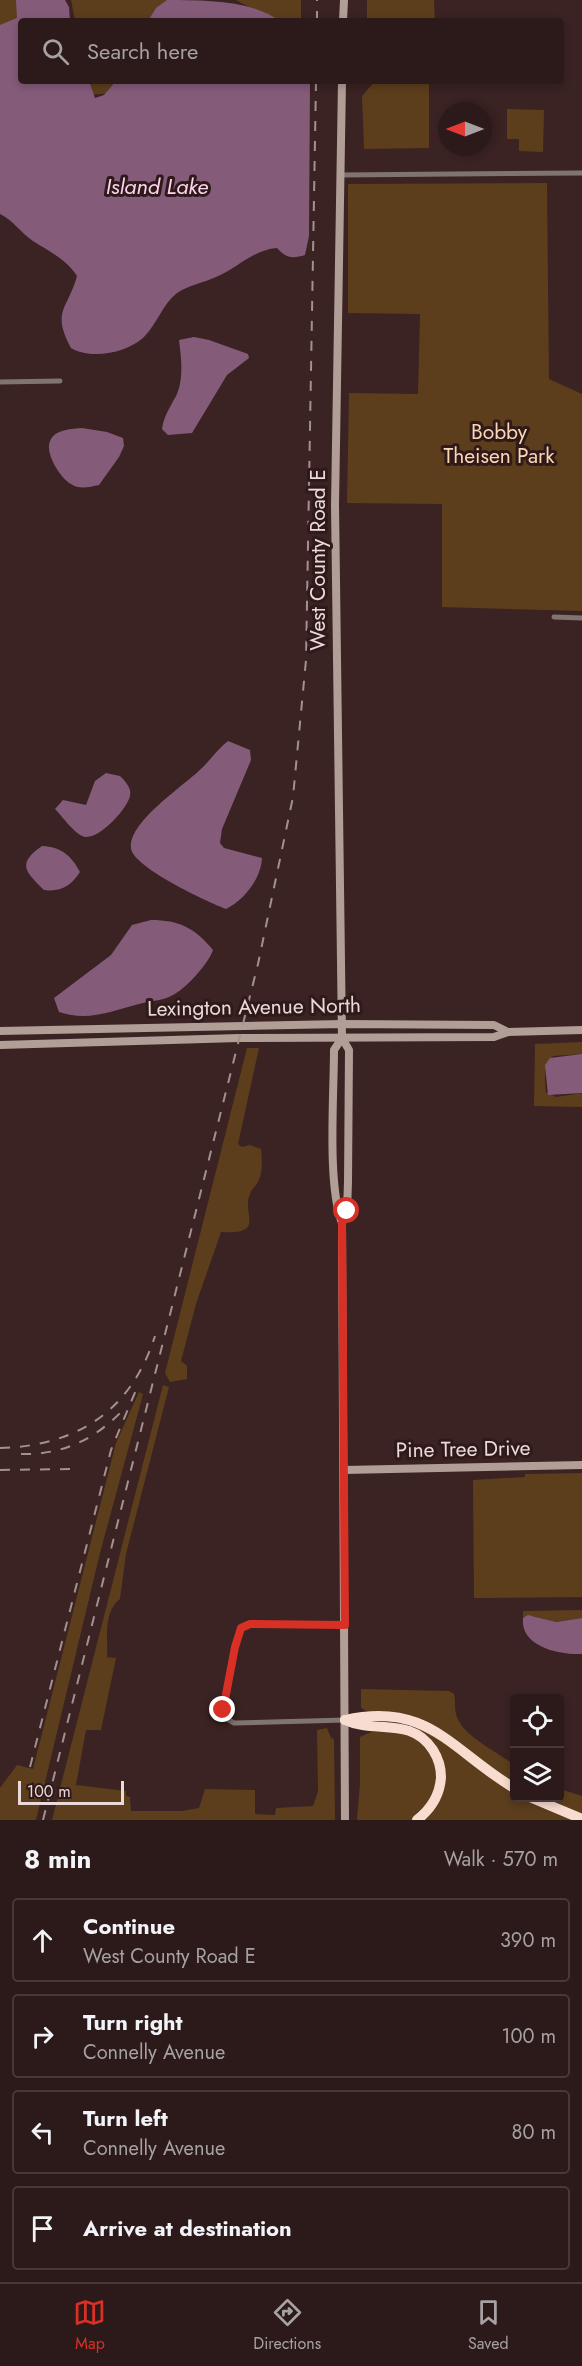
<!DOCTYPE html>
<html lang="en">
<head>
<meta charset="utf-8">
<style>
	:root { --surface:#2c1a1a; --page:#342323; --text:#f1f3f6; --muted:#a6a1a2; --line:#483839; --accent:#d93025 }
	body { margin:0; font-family:Jost,sans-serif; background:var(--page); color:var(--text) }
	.controls { position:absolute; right:18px; bottom:18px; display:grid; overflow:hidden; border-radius:6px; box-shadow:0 3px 9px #0003 }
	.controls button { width:54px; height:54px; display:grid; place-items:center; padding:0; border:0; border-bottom:2px solid var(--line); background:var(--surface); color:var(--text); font:30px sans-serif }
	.compass { position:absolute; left:438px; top:102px; width:54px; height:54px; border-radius:50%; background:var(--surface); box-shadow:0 3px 9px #0003; rotate:270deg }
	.scale { position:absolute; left:18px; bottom:15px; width:106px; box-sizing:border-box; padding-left:6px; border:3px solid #eadad9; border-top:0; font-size:16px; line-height:21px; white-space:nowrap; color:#eadad9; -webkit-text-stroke:4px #2f1a19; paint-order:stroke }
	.stop { position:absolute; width:18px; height:18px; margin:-14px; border:4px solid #d93025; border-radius:50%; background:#fff }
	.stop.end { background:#d93025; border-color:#fff; box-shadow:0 2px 6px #0008 }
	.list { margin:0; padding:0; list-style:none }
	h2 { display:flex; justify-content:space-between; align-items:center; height:78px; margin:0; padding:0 24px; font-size:26px }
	h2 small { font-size:20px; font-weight:400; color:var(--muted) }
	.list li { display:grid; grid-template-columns:39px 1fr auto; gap:18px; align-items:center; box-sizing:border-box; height:84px; margin:0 12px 12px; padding:0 12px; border:2px solid var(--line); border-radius:6px }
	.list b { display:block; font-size:22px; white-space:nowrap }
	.list p { margin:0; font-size:20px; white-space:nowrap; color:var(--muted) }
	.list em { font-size:20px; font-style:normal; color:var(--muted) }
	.icon { flex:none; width:33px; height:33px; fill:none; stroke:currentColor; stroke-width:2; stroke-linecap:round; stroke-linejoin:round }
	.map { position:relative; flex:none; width:582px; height:1820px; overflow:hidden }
	.search { position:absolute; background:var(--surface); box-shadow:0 3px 9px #0003; left:18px; right:18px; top:18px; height:66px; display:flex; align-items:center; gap:15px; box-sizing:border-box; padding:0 21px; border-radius:6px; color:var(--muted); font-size:22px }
	.sheet { height:462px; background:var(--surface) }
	nav { display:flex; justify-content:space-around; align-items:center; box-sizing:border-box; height:84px; border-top:2px solid var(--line); background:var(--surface); font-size:16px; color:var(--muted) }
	nav a { display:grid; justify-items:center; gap:3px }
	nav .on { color:var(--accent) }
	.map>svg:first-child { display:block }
	.green { fill:#5c3e1c }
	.water { fill:#855b7a }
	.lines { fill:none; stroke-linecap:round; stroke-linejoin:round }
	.street { stroke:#807470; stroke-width:5 }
	.secondary { stroke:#b09e97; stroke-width:8 }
	.highway { stroke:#f8dcd0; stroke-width:10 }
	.rail { stroke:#a39190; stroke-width:2; stroke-dasharray:10 10; stroke-linecap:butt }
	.route { stroke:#d93025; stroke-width:8 }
	.labels { text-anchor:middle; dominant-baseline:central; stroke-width:6; stroke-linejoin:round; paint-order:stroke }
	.park-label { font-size:21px; fill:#fad7b4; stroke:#2f1a19 }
	.street-label { font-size:21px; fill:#eadad9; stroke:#2f1a19 }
	.water-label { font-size:22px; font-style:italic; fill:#fdd3f2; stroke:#2f1a19 }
</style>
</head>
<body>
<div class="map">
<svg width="582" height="1820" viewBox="0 0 582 1820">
	<rect width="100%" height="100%" fill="#3a2322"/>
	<g class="green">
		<polygon points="0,0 22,0 21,24 0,26"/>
		<polygon points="71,0 168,0 154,21 75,21"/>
		<polygon points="236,0 301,0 301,21 275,21"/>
		<polygon points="367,0 434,0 435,21 367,21"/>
		<polygon points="86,81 129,81 113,93 89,95"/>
		<polygon points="375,81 429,81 429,148 364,149 362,96"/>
		<polygon points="507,109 544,110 543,152 519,151 519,139 507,139"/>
		<polygon points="547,183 549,379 582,394 582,611 442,607 442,504 347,503 349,393 418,394 420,314 348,313 348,184"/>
		<path d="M582,1042V1054L553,1056C543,1067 545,1077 546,1092L556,1097L582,1093V1107L534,1106L535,1044Z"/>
		<path d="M247,1048H259L238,1144L242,1147L250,1145L261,1149C262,1160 263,1172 258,1182C256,1186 252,1189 250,1194C241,1213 267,1235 221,1232L196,1304L181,1361L187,1366V1379L170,1382L165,1373Z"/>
		<path d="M163,1385L169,1387L126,1554L120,1599C103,1612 108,1638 107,1657L116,1658L101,1730H86L76,1785L126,1791V1796L130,1797L131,1811H182L199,1808L205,1789L255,1790V1814L275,1815L276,1808L313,1806L318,1792L317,1730L327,1728L331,1738L334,1739L335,1820H52Z"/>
		<polygon points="139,1392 143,1394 141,1402 100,1553 36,1820 0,1820 0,1788 17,1765 33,1769 116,1443"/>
		<polygon points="582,1473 582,1597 474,1598 473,1480 525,1477 525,1474"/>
		<polygon points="582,1610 582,1618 555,1622 533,1616 523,1620 523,1611"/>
		<path d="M361,1689L449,1691L454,1694C456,1701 454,1710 457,1717C464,1737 498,1752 514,1765V1784L425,1720L406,1714L367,1711L361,1708Z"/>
		<polygon points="412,1724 426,1730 514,1793 514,1798 523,1798 573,1820 423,1820 444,1773"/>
		<polygon points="373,1731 409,1733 429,1750 437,1772 434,1794 421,1813 412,1820 357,1820 360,1783 360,1737"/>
		<polygon points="560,1789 582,1796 582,1816 538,1798 560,1798"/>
	</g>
	<g class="water">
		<path d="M16,0H65L69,7L70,21H21V81H89L95,98L104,95L116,81H310L309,236L305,255C292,259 286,258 277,248C252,250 238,268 216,277C203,283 189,285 177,293C162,305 157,324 144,337C127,353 91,360 71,348C51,311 68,309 77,276C66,259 50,252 33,241C21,233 14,221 0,214V25L17,18Z"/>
		<path d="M167,0C204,0 251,0 280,21H148L156,8Z"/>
		<path d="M194,337L209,340L248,354L249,358L227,375L192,433L168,435L162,429C164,415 171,406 177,394C184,378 181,356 179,340Z"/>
		<path d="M82,428L107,432L123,438L124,446L119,457L99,485C89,487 80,490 71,484C60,478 43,451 51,439C57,429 72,429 82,428Z"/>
		<path d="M228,741L250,750L251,760L222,829L220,843L224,848L262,858C261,879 244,900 226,909C208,902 132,867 131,848C128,822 185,785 202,768C211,759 218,749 228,741Z"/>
		<path d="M106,773L120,776C125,781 132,788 130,796C127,809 97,843 82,836C72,831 63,817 55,809L63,800L86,805L95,781Z"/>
		<path d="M42,846C61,847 71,855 80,872C71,886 61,892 44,890C26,872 16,864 42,846Z"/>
		<path d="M151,920C179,920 195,928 213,950C209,963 184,991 171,996C161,1001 149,1001 139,1004C111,1011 88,1022 59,1012L54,998L111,955L132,925Z"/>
		<polygon points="582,1054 582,1093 548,1095 545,1065 550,1058"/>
		<path d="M528,1615L556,1622L582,1618V1654C560,1655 520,1647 523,1618Z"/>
	</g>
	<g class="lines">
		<g class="street">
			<polyline points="340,175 582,173"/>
			<polyline points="0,382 60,381"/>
			<polyline points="554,617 582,618"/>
			<polyline points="345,1625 250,1624 241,1628 235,1647 223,1710 227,1719 234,1723 345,1720"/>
		</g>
		<g class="secondary">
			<polyline points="343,21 344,0"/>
			<polyline points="342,81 335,505 342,1038 349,1050 348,1182 347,1211 342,1223"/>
			<polyline points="0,1031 342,1024 494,1025 508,1032"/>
			<path d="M342,1038L334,1050C334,1095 327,1184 342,1223L345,1820"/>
			<polyline points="0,1045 239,1038 494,1037 508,1032 582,1030"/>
			<polyline points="344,1470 582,1465"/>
		</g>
		<g class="highway">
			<path d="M345,1720C428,1701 452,1751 514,1788"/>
			<path d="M345,1720C375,1734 411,1716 433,1750C438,1758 441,1767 441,1777C440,1794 431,1809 417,1820"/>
			<polyline points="532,1798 582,1819"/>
		</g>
		<g class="rail">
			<polyline points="317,21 317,0"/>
			<path d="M0,1448C77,1446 131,1411 155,1336"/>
			<path d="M21,1454C62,1455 94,1440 122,1411"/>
			<polyline points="0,1470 70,1469"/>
			<polyline points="30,1767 111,1450 136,1390"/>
			<polyline points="43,1820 258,964 293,797 306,660 316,81"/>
		</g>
	</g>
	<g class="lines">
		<polyline class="route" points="223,1710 235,1647 241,1628 250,1624 345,1625 342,1223 347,1211"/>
	</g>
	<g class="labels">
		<g class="park-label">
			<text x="499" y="432">Bobby<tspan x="499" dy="24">Theisen Park</tspan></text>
		</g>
		<g class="street-label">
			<text transform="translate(318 560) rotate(-90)">West County Road E</text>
			<text transform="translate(254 1007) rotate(-1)">Lexington Avenue North</text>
			<text transform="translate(463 1449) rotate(-1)">Pine Tree Drive</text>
		</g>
		<g class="water-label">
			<text x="157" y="186">Island Lake</text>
		</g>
	</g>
</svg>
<div class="controls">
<button><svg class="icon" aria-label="locate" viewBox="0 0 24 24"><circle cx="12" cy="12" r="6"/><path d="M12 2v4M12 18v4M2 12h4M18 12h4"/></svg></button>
<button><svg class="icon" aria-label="layers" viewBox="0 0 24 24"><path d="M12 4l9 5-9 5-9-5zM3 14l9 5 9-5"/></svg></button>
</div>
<svg class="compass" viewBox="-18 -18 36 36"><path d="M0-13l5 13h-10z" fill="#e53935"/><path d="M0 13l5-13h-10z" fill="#a6a1a2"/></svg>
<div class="scale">100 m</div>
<div class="stop" style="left:347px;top:1211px"></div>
<div class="stop end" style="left:223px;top:1710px"></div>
<div class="search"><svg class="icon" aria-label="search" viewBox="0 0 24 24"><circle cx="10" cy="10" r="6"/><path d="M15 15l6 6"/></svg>Search here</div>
</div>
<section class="sheet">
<h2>8 min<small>Walk · 570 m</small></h2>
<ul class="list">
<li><svg class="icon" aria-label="ahead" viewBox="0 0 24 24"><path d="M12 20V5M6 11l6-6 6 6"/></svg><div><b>Continue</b><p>West County Road E</p></div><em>390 m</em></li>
<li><svg class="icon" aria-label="right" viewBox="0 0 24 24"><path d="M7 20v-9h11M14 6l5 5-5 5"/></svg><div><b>Turn right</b><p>Connelly Avenue</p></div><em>100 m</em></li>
<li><svg class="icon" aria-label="left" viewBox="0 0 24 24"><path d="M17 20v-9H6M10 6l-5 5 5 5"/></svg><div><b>Turn left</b><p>Connelly Avenue</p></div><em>80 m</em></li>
<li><svg class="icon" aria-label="arrive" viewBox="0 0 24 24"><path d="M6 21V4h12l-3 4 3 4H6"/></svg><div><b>Arrive at destination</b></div></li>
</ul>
</section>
<nav>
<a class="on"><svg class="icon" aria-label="map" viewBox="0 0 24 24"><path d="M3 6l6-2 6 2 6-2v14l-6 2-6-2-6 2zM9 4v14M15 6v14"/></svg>Map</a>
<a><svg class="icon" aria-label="directions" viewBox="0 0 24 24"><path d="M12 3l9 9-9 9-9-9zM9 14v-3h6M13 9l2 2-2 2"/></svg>Directions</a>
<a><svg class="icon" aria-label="saved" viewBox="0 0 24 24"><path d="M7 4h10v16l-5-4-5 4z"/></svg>Saved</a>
</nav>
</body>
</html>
